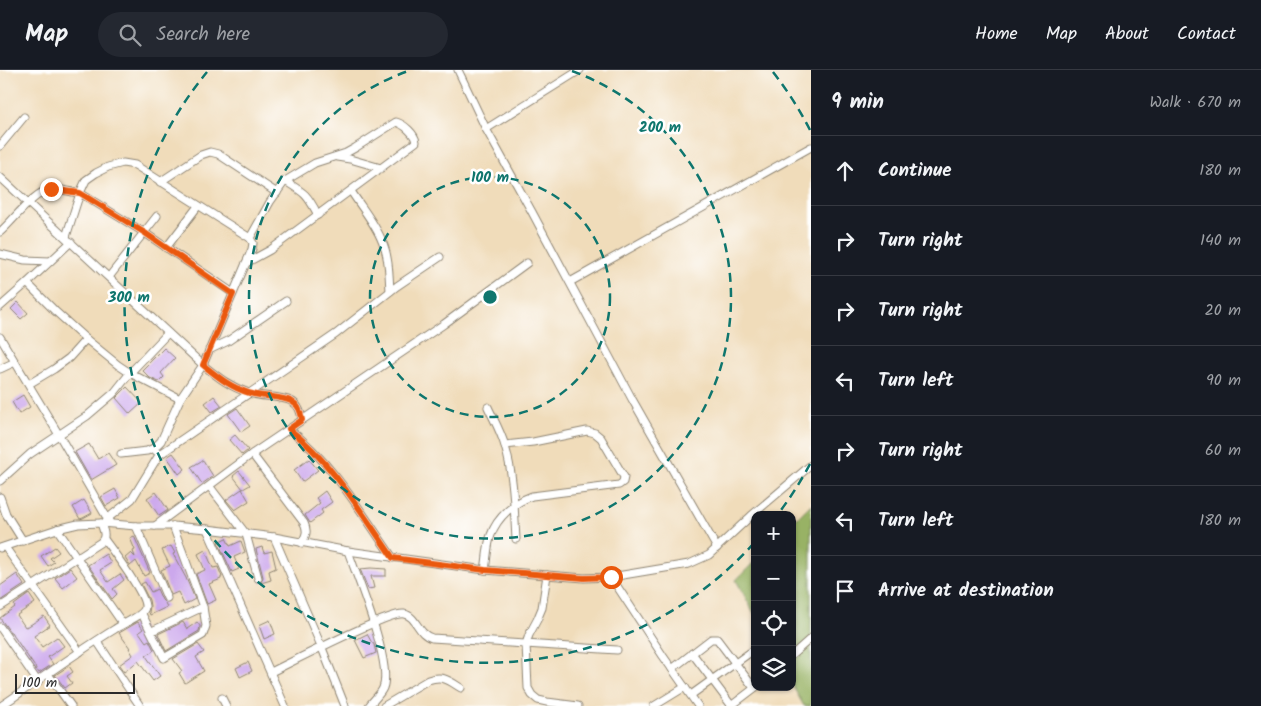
<!DOCTYPE html>
<html lang="en">
<head>
<meta charset="utf-8">
<style>
	:root { --surface:#171b24; --page:#242831; --text:#f1f3f6; --muted:#9ea1a6; --line:#363941 }
	body { margin:0; font-family:Kalam,sans-serif; background:var(--page); color:var(--text) }
	.controls { position:absolute; right:15px; bottom:15px; display:grid; overflow:hidden; border-radius:10px; box-shadow:0 1px 4px #0004 }
	.controls button { width:45px; height:45px; display:grid; place-items:center; padding:0; border:0; border-bottom:1px solid var(--line); background:var(--surface); color:var(--text); font:25px sans-serif }
	.scale { position:absolute; left:15px; bottom:12px; width:120px; box-sizing:border-box; padding-left:5px; border:2px solid #2b2b2b; border-top:0; font-size:14px; line-height:18px; white-space:nowrap; color:#2b2b2b; -webkit-text-stroke:4px #fff; paint-order:stroke }
	.stop { position:absolute; width:15px; height:15px; margin:-11px; border:4px solid #ea580c; border-radius:50%; background:#fff }
	.stop.end { background:#ea580c; border-color:#fff; box-shadow:0 1px 5px #0008 }
	.list { margin:0; padding:0; list-style:none }
	h2 { display:flex; justify-content:space-between; align-items:center; height:65px; margin:0; padding:0 20px; font-size:21px }
	h2 small { font-size:16px; font-weight:400; color:var(--muted) }
	.list li { display:grid; grid-template-columns:32px 1fr auto; gap:15px; align-items:center; box-sizing:border-box; height:70px; padding:0 20px; border-top:1px solid var(--line) }
	.list b { display:block; font-size:19px; white-space:nowrap }
	.list em { font-size:16px; font-style:normal; color:var(--muted) }
	.icon { flex:none; width:28px; height:28px; fill:none; stroke:currentColor; stroke-width:2; stroke-linecap:round; stroke-linejoin:round }
	.map { position:relative; flex:none; width:811px; height:636px; overflow:hidden }
	header { display:flex; align-items:center; gap:30px; box-sizing:border-box; height:70px; padding:0 25px; background:var(--surface); border-bottom:1px solid var(--line) }
	header strong { font-size:24px }
	nav { display:flex; gap:28px; margin-inline-start:auto; font-size:18px }
	.search { width:350px; height:45px; background:var(--page); display:flex; align-items:center; gap:12px; box-sizing:border-box; padding:0 18px; border-radius:28px; color:var(--muted); font-size:19px }
	main { display:flex }
	aside { flex:1; background:var(--surface) }
	.map>svg:first-child { display:block }
	.forest { fill:#98b265; stroke:#626e48 }
	.building { fill:#cca8ec }
	.lines { fill:none; stroke-linecap:round; stroke-linejoin:round }
	.street-casing { stroke:#8e8472; stroke-width:9 }
	.street { stroke:#fff; stroke-width:7 }
	.route { stroke:#ea580c; stroke-width:6 }
	.ring { fill:none; stroke:#0f766e; stroke-width:2.5; stroke-dasharray:9 6 }
	.centre { fill:#0f766e; stroke:#fff; stroke-width:2.5 }
	.ring-label { font-size:15px; text-anchor:middle; font-weight:bold; fill:#0f766e; stroke:#fff; stroke-width:5; stroke-linejoin:round; paint-order:stroke }
</style>
</head>
<body>
<header>
<strong>Map</strong>
<div class="search"><svg class="icon" aria-label="search" viewBox="0 0 24 24"><circle cx="10" cy="10" r="6"/><path d="M15 15l6 6"/></svg>Search here</div>
<nav><a>Home</a><a>Map</a><a>About</a><a>Contact</a></nav>
</header>
<main>
<div class="map">
<svg width="811" height="636" viewBox="0 0 811 636">
	<rect width="100%" height="100%" fill="#fff"/>
	<filter id="ink" filterUnits="userSpaceOnUse"><feTurbulence type="fractalNoise" baseFrequency=".02" numOctaves="2"/><feDisplacementMap in="SourceGraphic" scale="10" xChannelSelector="R" yChannelSelector="G"/><feConvolveMatrix kernelMatrix="1 2 1 2 8 2 1 2 1" color-interpolation-filters="sRGB"/></filter>
	<filter id="wash" filterUnits="userSpaceOnUse"><feTurbulence type="fractalNoise" baseFrequency=".0096" numOctaves="4" result="noise"/><feDisplacementMap in="SourceGraphic" scale="20" xChannelSelector="R" yChannelSelector="G"/><feGaussianBlur stdDeviation="1.12" result="paint"/><feColorMatrix in="noise" values="0 0 0 0 0 0 0 0 0 0 0 0 0 0 0 0 0 1.4 0 .05"/><feComposite in="paint" operator="in"/></filter>
	<g filter="url(#wash)">
		<rect width="100%" height="100%" fill="#f0dcba"/>
		<g class="forest">
			<polygon points="811,434 811,636 804,636 792,615 792,453"/>
			<polygon points="755,491 755,545 736,510"/>
		</g>
		<g id="blocks">
			<g class="building">
				<polygon points="18,232 28,243 21,249 11,239"/>
				<polygon points="164,278 175,288 161,303 164,307 159,312 150,308 142,300"/>
				<polygon points="127,317 142,333 130,344 116,328"/>
				<polygon points="23,325 30,337 19,344 12,332"/>
				<polygon points="214,326 222,336 212,342 205,333"/>
				<polygon points="237,338 250,356 241,362 228,344"/>
				<polygon points="235,365 248,380 242,385 229,370"/>
				<polygon points="89,374 98,389 108,383 116,395 91,410 75,382"/>
				<polygon points="173,383 185,399 179,404 167,387"/>
				<polygon points="309,389 318,400 302,412 294,400"/>
				<polygon points="203,390 213,406 202,414 191,397"/>
				<polygon points="239,401 250,415 243,419 233,406"/>
				<polygon points="115,419 120,428 106,436 101,427"/>
				<polygon points="242,419 249,431 235,440 226,430"/>
				<polygon points="325,421 332,432 321,440 323,443 310,453 305,445 320,433 316,428"/>
				<polygon points="156,422 168,440 159,446 147,428"/>
				<polygon points="84,430 92,443 83,448 80,449 73,437"/>
				<polygon points="134,466 150,503 144,506 136,491 130,496 125,488 131,483 135,487 133,481 135,480 130,468"/>
				<polygon points="226,468 230,476 241,471 245,482 234,487 239,499 232,502 218,472"/>
				<polygon points="171,476 175,483 173,484 186,508 195,529 184,535 178,522 171,525 161,500 170,496 162,480"/>
				<polygon points="55,477 59,482 50,488 54,492 48,496 41,486"/>
				<polygon points="262,477 264,483 272,481 276,498 269,501 271,510 261,513 263,507 256,479"/>
				<polygon points="205,480 213,498 218,497 222,507 221,507 221,509 209,514 216,530 207,534 196,504 205,500 198,484"/>
				<polygon points="106,484 111,493 100,500 108,512 120,504 124,510 113,519 117,524 112,529 88,495"/>
				<polygon points="70,498 77,507 63,518 55,508"/>
				<polygon points="371,498 386,499 386,506 371,506 374,518 368,519 360,499"/>
				<polygon points="17,504 24,515 0,531 0,516"/>
				<polygon points="145,512 151,522 157,519 162,530 165,533 167,537 150,545 149,542 150,536 149,530 141,514"/>
				<polygon points="29,524 35,533 17,545 25,557 27,556 27,557 44,546 50,555 34,566 42,577 57,567 64,576 48,587 53,594 39,603 11,562 10,562 0,548 15,537 14,535"/>
				<polygon points="270,550 275,564 264,569 259,555"/>
				<polygon points="138,552 143,559 139,562 146,572 149,570 154,580 146,586 160,606 153,611 138,591 124,602 119,595 133,585 129,578 130,578 119,563"/>
				<polygon points="183,552 187,559 197,552 200,556 199,561 166,581 158,564"/>
				<polygon points="367,564 372,573 373,573 374,575 376,583 364,588 355,570"/>
				<polygon points="198,574 204,582 196,587 204,601 185,613 179,603 182,601 173,589"/>
				<polygon points="248,592 252,601 240,607 236,598"/>
				<polygon points="69,596 73,602 67,606 72,613 65,618 55,605"/>
			</g>
		</g>
	</g>
	<g filter="url(#ink)">
		<use href="#blocks" fill-opacity="0" stroke="#8e8472" stroke-width="1"/>
		<g class="lines">
			<g class="street-casing">
				<g id="street">
					<polyline points="458,0 486,59 532,142 632,329 717,478"/>
					<polyline points="486,59 580,0"/>
					<polyline points="0,76 24,47"/>
					<polyline points="337,87 350,89 381,98"/>
					<path d="M0,107L203,295C218,307 230,317 249,323C262,327 280,326 291,331C299,335 301,342 302,350"/>
					<path d="M285,111C305,123 307,124 318,145"/>
					<polyline points="160,112 201,85 210,82 218,84 277,123"/>
					<path d="M351,121C361,137 375,153 382,171C389,186 389,205 390,221"/>
					<path d="M0,162C13,151 35,120 52,119C61,119 71,122 80,123L86,110L96,103L108,97L123,93L135,95L250,168L253,173L252,179L203,295L180,329L161,371L154,378"/>
					<polyline points="66,167 80,123 145,163 233,223"/>
					<polyline points="166,178 198,136"/>
					<polyline points="0,184 25,190 50,191"/>
					<path d="M246,193L270,180L416,72C415,64 404,54 396,52L355,78L346,83L315,93L285,111L270,132L250,168"/>
					<polyline points="109,207 157,146"/>
					<polyline points="570,212 811,77"/>
					<polyline points="27,213 71,172"/>
					<polyline points="0,237 27,213 55,241 86,269"/>
					<polyline points="0,267 59,365 110,453"/>
					<polyline points="209,280 228,271 286,231"/>
					<polyline points="0,299 15,292"/>
					<polyline points="29,314 54,299 69,288 86,269 118,295 130,303 180,329"/>
					<path d="M488,337C494,350 501,362 505,376C514,406 514,438 516,469"/>
					<path d="M289,359C331,391 363,445 393,488"/>
					<polyline points="121,384 147,381 154,378 156,381"/>
					<path d="M252,384L304,453C308,461 306,465 302,473"/>
					<polyline points="0,411 30,384 87,346 114,323 130,303 168,263"/>
					<polyline points="210,417 246,464 258,508"/>
					<polyline points="0,427 6,444 23,471"/>
					<polyline points="107,449 132,429 159,385 336,264 397,216 440,187"/>
					<polyline points="136,456 167,528"/>
					<polyline points="155,456 252,384 444,254 527,193"/>
					<polyline points="173,456 203,537"/>
					<polyline points="57,459 123,554"/>
					<polyline points="207,459 285,636"/>
					<polyline points="274,467 322,578 345,636"/>
					<polyline points="5,477 80,582"/>
					<polyline points="0,478 57,459 78,454 101,453 136,456 173,456 207,459 274,467 348,481 485,500 584,508 611,507 689,494 709,485 751,446 811,395"/>
					<path d="M348,481C357,507 393,594 383,618C380,625 373,630 369,636"/>
					<path d="M485,500C487,490 487,475 491,465C497,447 515,432 532,426L619,415L623,412L624,407L601,368L595,363L587,361L533,372L505,375"/>
					<polyline points="547,505 542,538 537,550 529,565 526,574 528,618 532,625 538,630 547,632 578,636"/>
					<polyline points="611,507 663,586 698,636"/>
					<path d="M0,537L101,472C107,466 103,460 101,453"/>
					<polyline points="142,544 164,588 203,565 206,556 203,537 152,561"/>
					<polyline points="0,557 38,612"/>
					<polyline points="97,571 140,636"/>
					<polyline points="692,583 731,635"/>
					<polyline points="792,585 811,568"/>
					<polyline points="672,599 711,569 717,569 754,618"/>
					<path d="M271,602C290,593 390,541 404,544C417,546 417,564 432,568L617,580"/>
					<polyline points="48,604 71,636"/>
					<polyline points="691,625 755,579"/>
					<polyline points="222,628 226,636"/>
					<path d="M1,636C39,610 76,583 115,559C122,554 145,545 145,537C146,525 113,481 104,469"/>
					<path d="M384,636L428,610C443,605 448,610 461,618"/>
					<polyline points="654,636 685,617"/>
					<polyline points="731,636 756,617"/>
				</g>
			</g>
			<use href="#street" class="street"/>
		</g>
	</g>
	<g class="lines" filter="url(#ink)">
		<path class="route" d="M51,119L80,123L145,163L233,224L203,295C218,307 230,317 249,323C262,327 280,326 291,331C299,335 301,342 302,350L289,359C331,391 363,445 393,488L485,500L584,508L611,507"/>
	</g>
	<g class="ring">
		<circle cx="490" cy="227" r="120"/>
		<path d="M572 1A241 241 0 1 1 408 1"/>
		<path d="M810 394A361 361 0 0 1 778 444M754 473A361 361 0 0 1 207 2M773 2A361 361 0 0 1 810 60"/>
	</g>
	<circle cx="490" cy="227" r="8" class="centre"/>
	<g class="ring-label">
		<text x="660" y="62">200 m</text>
		<text x="490" y="112">100 m</text>
		<text x="129" y="232">300 m</text>
	</g>
</svg>
<div class="controls">
<button>+</button>
<button>−</button>
<button><svg class="icon" aria-label="locate" viewBox="0 0 24 24"><circle cx="12" cy="12" r="6"/><path d="M12 2v4M12 18v4M2 12h4M18 12h4"/></svg></button>
<button><svg class="icon" aria-label="layers" viewBox="0 0 24 24"><path d="M12 4l9 5-9 5-9-5zM3 14l9 5 9-5"/></svg></button>
</div>
<div class="scale">100 m</div>
<div class="stop" style="left:611px;top:507px"></div>
<div class="stop end" style="left:51px;top:119px"></div>
</div>
<aside>
<h2>9 min<small>Walk · 670 m</small></h2>
<ul class="list">
<li><svg class="icon" aria-label="ahead" viewBox="0 0 24 24"><path d="M12 20V5M6 11l6-6 6 6"/></svg><div><b>Continue</b></div><em>180 m</em></li>
<li><svg class="icon" aria-label="right" viewBox="0 0 24 24"><path d="M7 20v-9h11M14 6l5 5-5 5"/></svg><div><b>Turn right</b></div><em>140 m</em></li>
<li><svg class="icon" aria-label="right" viewBox="0 0 24 24"><path d="M7 20v-9h11M14 6l5 5-5 5"/></svg><div><b>Turn right</b></div><em>20 m</em></li>
<li><svg class="icon" aria-label="left" viewBox="0 0 24 24"><path d="M17 20v-9H6M10 6l-5 5 5 5"/></svg><div><b>Turn left</b></div><em>90 m</em></li>
<li><svg class="icon" aria-label="right" viewBox="0 0 24 24"><path d="M7 20v-9h11M14 6l5 5-5 5"/></svg><div><b>Turn right</b></div><em>60 m</em></li>
<li><svg class="icon" aria-label="left" viewBox="0 0 24 24"><path d="M17 20v-9H6M10 6l-5 5 5 5"/></svg><div><b>Turn left</b></div><em>180 m</em></li>
<li><svg class="icon" aria-label="arrive" viewBox="0 0 24 24"><path d="M6 21V4h12l-3 4 3 4H6"/></svg><div><b>Arrive at destination</b></div></li>
</ul>
</aside>
</main>
</body>
</html>
